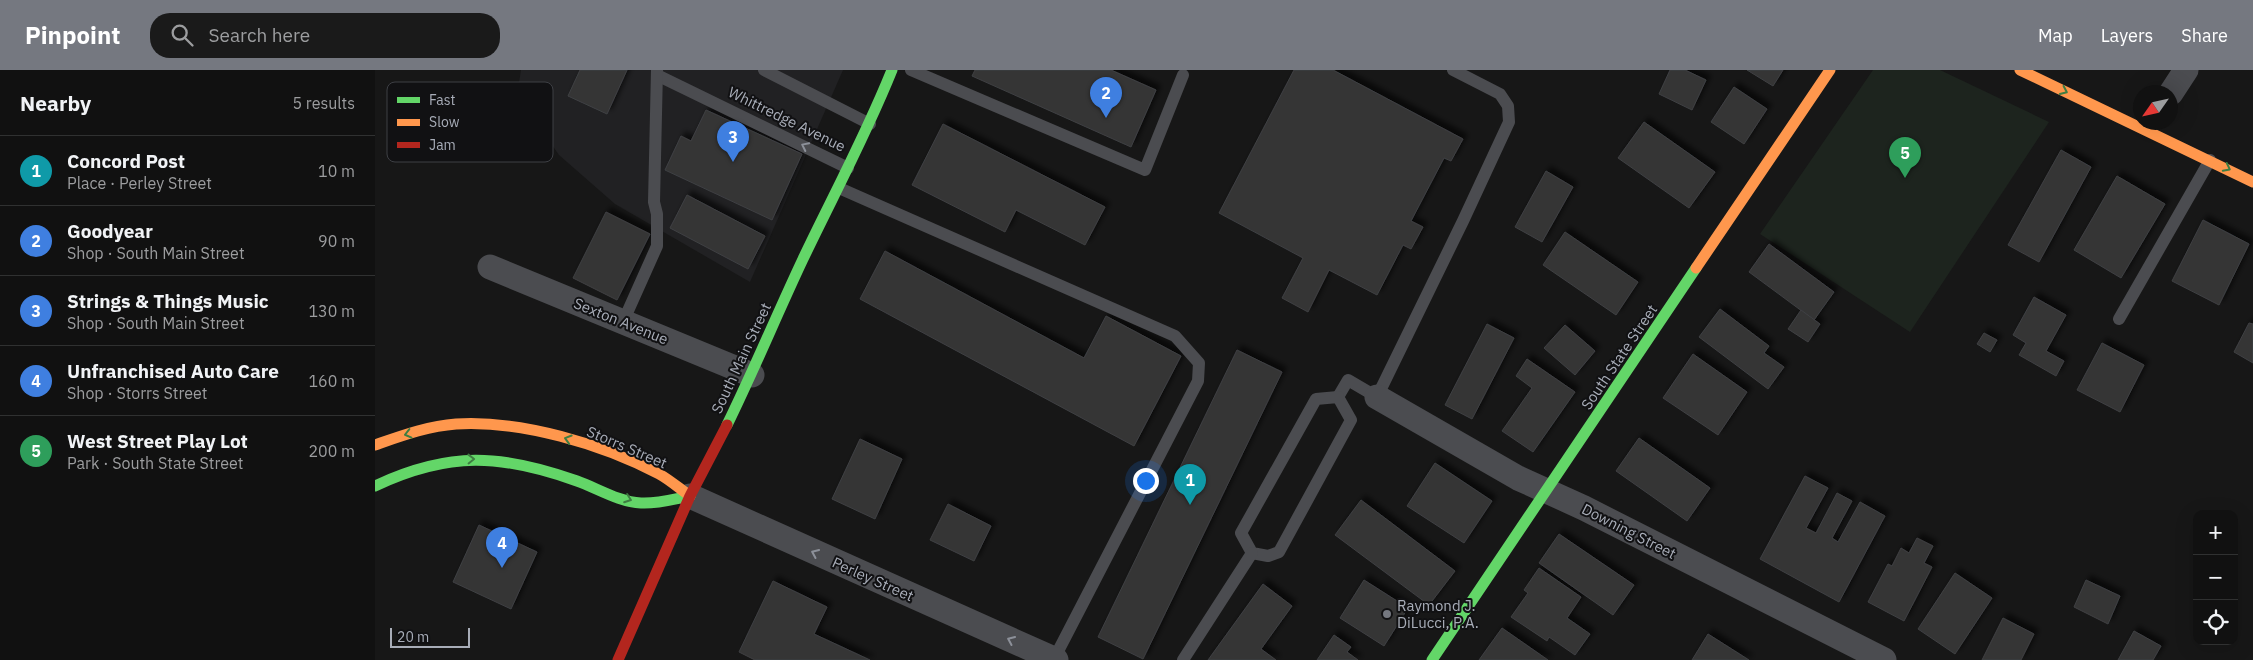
<!DOCTYPE html>
<html lang="en">
<head>
<meta charset="utf-8">
<style>
	:root { --surface:#111; --page:#1a1a1a; --text:#f1f3f6; --muted:#9c9d9f; --line:#303131; --accent:#757880 }
	body { margin:0; font-family:"IBM Plex Sans",sans-serif; background:var(--page); color:var(--text) }
	.controls { position:absolute; right:15px; bottom:15px; display:grid; overflow:hidden; border-radius:10px; box-shadow:0 5px 20px #0002 }
	.controls button { width:45px; height:45px; display:grid; place-items:center; padding:0; border:0; border-bottom:1px solid var(--line); background:var(--surface); color:var(--text); font:25px sans-serif }
	.compass { position:absolute; left:1758px; top:15px; width:45px; height:45px; border-radius:50%; background:var(--surface); box-shadow:0 5px 20px #0002; rotate:236deg }
	.scale { position:absolute; left:15px; bottom:12px; width:80px; box-sizing:border-box; padding-left:5px; border:2px solid #a8adb8; border-top:0; font-size:14px; line-height:18px; white-space:nowrap; color:#a8adb8; -webkit-text-stroke:4px #111113; paint-order:stroke }
	.you { position:absolute; left:770px; top:410px; width:18px; height:18px; margin:-12px; border:4px solid #fff; border-radius:50%; background:#1a73e8; box-shadow:0 0 0 8px #1a73e833 }
	.badge { display:grid; place-items:center; width:32px; height:32px; border-radius:50%; background:var(--accent); color:#fff; font-size:16px; font-weight:700 }
	.pin { position:absolute; translate:-50% -41px; filter:drop-shadow(0 1px 2px #0008) }
	.pin::after { content:''; position:absolute; top:26px; width:18px; height:15px; background:inherit; clip-path:polygon(0 0,100% 0,50% 100%) }
	.list { margin:0; padding:0; list-style:none }
	h2 { display:flex; justify-content:space-between; align-items:center; height:65px; margin:0; padding:0 20px; font-size:21px }
	h2 small { font-size:16px; font-weight:400; color:var(--muted) }
	.list li { display:grid; grid-template-columns:32px 1fr auto; gap:15px; align-items:center; box-sizing:border-box; height:70px; padding:0 20px; border-top:1px solid var(--line) }
	.list b { display:block; font-size:19px; white-space:nowrap }
	.list p { margin:0; font-size:16px; white-space:nowrap; color:var(--muted) }
	.list em { font-size:16px; font-style:normal; color:var(--muted) }
	.icon { flex:none; width:28px; height:28px; fill:none; stroke:currentColor; stroke-width:2; stroke-linecap:round; stroke-linejoin:round }
	.map { position:relative; flex:none; width:1878px; height:590px; overflow:hidden }
	header { display:flex; align-items:center; gap:30px; box-sizing:border-box; height:70px; padding:0 25px; background:var(--accent); color:#fff }
	header strong { font-size:24px }
	nav { display:flex; gap:28px; margin-inline-start:auto; font-size:18px }
	.search { width:350px; height:45px; background:var(--page); display:flex; align-items:center; gap:12px; box-sizing:border-box; padding:0 18px; border-radius:20px; color:var(--muted); font-size:19px }
	main { display:flex }
	aside { flex:1; background:var(--surface) }
	.map>svg:first-child { display:block }
	.built { fill:#212123 }
	.green { fill:#1d241e }
	.building { fill:#353536; stroke:#3f4043; filter:url(#shadow) }
	.lines { fill:none; stroke-linecap:round; stroke-linejoin:round }
	.lane { stroke:#4b4c50; stroke-width:12 }
	.street { stroke:#4b4c50; stroke-width:25 }
	.fast { stroke:#63d668; stroke-width:11 }
	.slow { stroke:#ff974d; stroke-width:11 }
	.jam { stroke:#b3261e; stroke-width:11 }
	.oneway { stroke:#3e7d42 }
	.oneway2 { stroke:#8c9099 }
	.poi-dot { fill:#757880; stroke:#111113; stroke-width:2 }
	.labels { text-anchor:middle; dominant-baseline:central; stroke-width:4; stroke-linejoin:round; paint-order:stroke }
	.street-label { font-size:15px; fill:#a8adb8; stroke:#111113 }
	.poi-label { font-size:15px; fill:#a8adb8; stroke:#111113; text-anchor:start }
	.key { fill:#111113; stroke:#3e4045; stroke-width:1 }
	.key-label { font-size:14px; fill:#a8adb8 }
</style>
</head>
<body>
<header>
<strong>Pinpoint</strong>
<div class="search"><svg class="icon" aria-label="search" viewBox="0 0 24 24"><circle cx="10" cy="10" r="6"/><path d="M15 15l6 6"/></svg>Search here</div>
<nav><a>Map</a><a>Layers</a><a>Share</a></nav>
</header>
<main>
<aside>
<h2>Nearby<small>5 results</small></h2>
<ul class="list">
<li><span class="badge" style="background:#0f9aa8">1</span><div><b>Concord Post</b><p>Place · Perley Street</p></div><em>10 m</em></li>
<li><span class="badge" style="background:#3f7fe0">2</span><div><b>Goodyear</b><p>Shop · South Main Street</p></div><em>90 m</em></li>
<li><span class="badge" style="background:#3f7fe0">3</span><div><b>Strings &amp; Things Music</b><p>Shop · South Main Street</p></div><em>130 m</em></li>
<li><span class="badge" style="background:#3f7fe0">4</span><div><b>Unfranchised Auto Care</b><p>Shop · Storrs Street</p></div><em>160 m</em></li>
<li><span class="badge" style="background:#2e9e5b">5</span><div><b>West Street Play Lot</b><p>Park · South State Street</p></div><em>200 m</em></li>
</ul>
</aside>
<div class="map">
<svg width="1878" height="590" viewBox="0 0 1878 590">
	<defs>
		<filter id="shadow"><feDropShadow dx="4.5" dy="-4.5" stdDeviation="2.5" flood-color="#0009"/></filter>
	</defs>
	<rect width="100%" height="100%" fill="#171717"/>
	<polygon class="built" points="146,0 468,0 375,212 240,134 184,85 142,25"/>
	<polygon class="green" points="1498,0 1565,0 1674,52 1535,262 1385,164"/>
	<g class="building">
		<polygon points="205,0 252,0 232,44 193,26"/>
		<polygon points="600,0 736,0 781,20 756,77 597,6"/>
		<polygon points="919,0 958,0 1088,69 1076,91 1069,88 1036,151 1048,157 1036,179 1028,175 1002,225 954,200 933,242 907,228 928,188 844,143"/>
		<polygon points="1295,0 1310,0 1331,10 1317,40 1284,24"/>
		<polygon points="1372,0 1408,0 1398,16"/>
		<polygon points="1359,17 1392,39 1369,74 1336,52"/>
		<polygon points="331,40 427,84 397,150 290,100 306,66 316,71"/>
		<polygon points="1269,52 1340,102 1314,138 1243,88"/>
		<polygon points="568,54 730,137 710,175 641,140 630,162 537,115"/>
		<polygon points="1686,80 1716,97 1664,192 1633,175"/>
		<polygon points="1171,101 1198,117 1167,172 1140,157"/>
		<polygon points="1742,106 1790,134 1746,208 1699,180"/>
		<polygon points="312,125 390,166 373,199 295,158"/>
		<polygon points="231,142 275,164 242,230 198,208"/>
		<polygon points="1828,150 1874,174 1844,235 1797,211"/>
		<polygon points="1190,162 1263,212 1241,245 1168,195"/>
		<polygon points="1394,174 1459,222 1439,250 1374,202"/>
		<polygon points="510,181 709,288 731,246 806,286 759,376 485,229"/>
		<polygon points="1659,227 1691,245 1671,281 1689,291 1681,306 1644,285 1651,273 1638,265"/>
		<polygon points="1345,239 1394,276 1389,283 1409,297 1393,319 1324,267"/>
		<polygon points="1426,240 1445,254 1433,272 1413,259"/>
		<polygon points="1874,253 1878,254 1878,293 1859,282"/>
		<polygon points="1112,254 1139,268 1097,349 1070,335"/>
		<polygon points="1190,255 1220,281 1200,305 1169,278"/>
		<polygon points="1609,263 1622,270 1615,282 1602,274"/>
		<polygon points="1727,273 1769,295 1745,342 1702,320"/>
		<polygon points="862,280 907,302 768,589 723,567"/>
		<polygon points="1318,284 1372,322 1343,365 1288,328"/>
		<polygon points="1152,289 1200,322 1158,382 1127,361 1157,318 1141,306"/>
		<polygon points="1264,368 1335,418 1312,451 1241,401"/>
		<polygon points="485,369 527,389 500,449 457,429"/>
		<polygon points="1060,393 1117,431 1089,473 1032,436"/>
		<polygon points="1430,406 1453,418 1431,458 1441,463 1462,423 1477,431 1457,468 1463,472 1485,432 1510,446 1464,532 1385,489"/>
		<polygon points="986,430 1080,501 1054,535 960,465"/>
		<polygon points="573,434 616,456 599,491 555,470"/>
		<polygon points="104,455 162,482 136,539 78,512"/>
		<polygon points="1184,464 1259,515 1238,545 1164,493"/>
		<polygon points="1542,468 1558,476 1549,493 1557,497 1529,551 1493,532 1513,494 1517,496 1526,478 1534,483"/>
		<polygon points="1164,498 1206,527 1192,548 1215,564 1200,585 1174,567 1172,571 1136,547 1153,523 1149,520"/>
		<polygon points="1580,503 1617,528 1580,584 1543,559"/>
		<polygon points="989,510 1033,538 1009,576 965,548"/>
		<polygon points="1711,510 1745,526 1733,554 1699,537"/>
		<polygon points="398,511 452,537 439,564 495,590 380,590 364,582"/>
		<polygon points="888,514 917,536 886,579 901,590 833,590"/>
		<polygon points="1628,548 1659,564 1646,590 1607,590"/>
		<polygon points="1127,558 1173,590 1104,590"/>
		<polygon points="1759,561 1786,576 1778,590 1743,590"/>
		<polygon points="1333,564 1374,590 1317,590"/>
		<polygon points="959,565 976,577 972,582 983,590 942,590"/>
	</g>
	<g class="lines">
		<g class="lane">
			<polyline points="389,0 495,54"/>
			<polyline points="536,0 770,100 808,5"/>
			<polyline points="282,5 473,98"/>
			<polyline points="464,118 800,266 824,293 823,311 679,589"/>
			<polyline points="1744,249 1835,90"/>
			<polyline points="248,252 282,176 282,144 279,132 282,0"/>
			<polyline points="963,327 973,310 1002,327 1088,151 1134,52 1133,36 1125,24 1078,0"/>
			<polygon points="963,327 976,350 904,482 893,486 877,483 866,463 941,329"/>
			<polyline points="808,590 877,483"/>
		</g>
		<g class="street">
			<polyline points="1796,23 1811,0"/>
			<polyline points="115,197 377,305"/>
			<polyline points="1002,327 1143,408 1209,438 1509,590"/>
			<polyline points="315,426 681,590"/>
		</g>
		<g class="fast">
			<path d="M352,355C379,300 402,244 428,189C458,126 491,65 517,0"/>
			<path d="M0,416C74,381 126,384 202,411C222,418 244,432 266,433C282,434 299,429 315,426"/>
			<polyline points="1057,590 1321,198"/>
		</g>
		<g class="slow">
			<polyline points="1645,0 1878,112"/>
			<polyline points="1321,198 1455,0"/>
			<path d="M0,375C26,366 53,356 81,354C146,350 227,374 284,404C295,410 305,419 315,426"/>
		</g>
		<polyline class="jam" points="243,590 315,426 352,355"/>
	</g>
	<defs><path id="oneway-chevron" d="M-2-3.5L2.5 0L-2 3.5" fill="none" stroke-width="1.6" stroke-linecap="round" stroke-linejoin="round" transform="scale(1.25)"/></defs>
	<g class="oneway">
		<use href="#oneway-chevron" transform="translate(1689 21) rotate(25)"/>
		<use href="#oneway-chevron" transform="translate(1852 98) rotate(27)"/>
		<use href="#oneway-chevron" transform="translate(33 364) rotate(166)"/>
		<use href="#oneway-chevron" transform="translate(193 369) rotate(-163)"/>
		<use href="#oneway-chevron" transform="translate(96 389) rotate(-1)"/>
		<use href="#oneway-chevron" transform="translate(253 429) rotate(20)"/>
	</g>
	<g class="oneway2">
		<use href="#oneway-chevron" transform="translate(430 76) rotate(-154)"/>
		<use href="#oneway-chevron" transform="translate(440 483) rotate(-156)"/>
		<use href="#oneway-chevron" transform="translate(636 570) rotate(-156)"/>
	</g>
	<circle class="poi-dot" cx="1012" cy="544" r="5"/>
	<g class="labels">
		<g class="street-label">
			<text transform="translate(412 49) rotate(26)">Whittredge Avenue</text>
			<text transform="translate(246 251) rotate(22)">Sexton Avenue</text>
			<text transform="translate(1244 287) rotate(-56)">South State Street</text>
			<text transform="translate(366 288) rotate(-65)">South Main Street</text>
			<text transform="translate(252 377) rotate(23)">Storrs Street</text>
			<text transform="translate(1254 461) rotate(27)">Downing Street</text>
			<text transform="translate(498 509) rotate(24)">Perley Street</text>
		</g>
		<g class="poi-label">
			<text x="1022" y="535">Raymond J.<tspan x="1022" dy="17">DiLucci, P.A.</tspan></text>
		</g>
	</g>
	<rect x="12" y="12" width="166" height="80" rx="8" class="key"/>
	<rect x="22" y="27" width="23" height="6" fill="#63d668"/>
	<rect x="22" y="49" width="23" height="7" fill="#ff974d"/>
	<rect x="22" y="72" width="23" height="6" fill="#b3261e"/>
	<g class="key-label">
		<text x="54" y="35">Fast</text>
		<text x="54" y="57">Slow</text>
		<text x="54" y="80">Jam</text>
	</g>
</svg>
<div class="controls">
<button>+</button>
<button>−</button>
<button><svg class="icon" aria-label="locate" viewBox="0 0 24 24"><circle cx="12" cy="12" r="6"/><path d="M12 2v4M12 18v4M2 12h4M18 12h4"/></svg></button>
</div>
<svg class="compass" viewBox="-18 -18 36 36"><path d="M0-13l5 13h-10z" fill="#e53935"/><path d="M0 13l5-13h-10z" fill="#9c9d9f"/></svg>
<div class="scale">20 m</div>
<div class="you"></div>
<div class="pin badge" style="left:815px;top:435px;background:#0f9aa8">1</div>
<div class="pin badge" style="left:731px;top:48px;background:#3f7fe0">2</div>
<div class="pin badge" style="left:358px;top:92px;background:#3f7fe0">3</div>
<div class="pin badge" style="left:127px;top:498px;background:#3f7fe0">4</div>
<div class="pin badge" style="left:1530px;top:108px;background:#2e9e5b">5</div>
</div>
</main>
</body>
</html>
